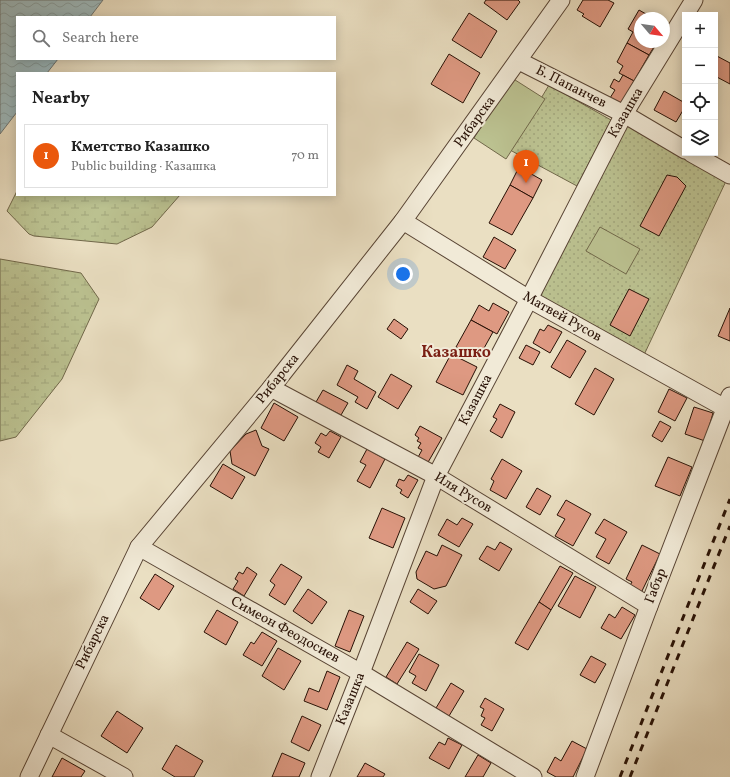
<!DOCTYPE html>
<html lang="en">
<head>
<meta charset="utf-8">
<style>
	:root { --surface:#fff; --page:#f6f6f6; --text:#222; --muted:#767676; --line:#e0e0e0; --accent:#ea580c }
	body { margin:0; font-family:Vollkorn,serif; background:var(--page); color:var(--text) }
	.controls { position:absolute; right:12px; top:12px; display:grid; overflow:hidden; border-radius:0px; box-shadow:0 2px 10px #0003 }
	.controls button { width:36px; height:36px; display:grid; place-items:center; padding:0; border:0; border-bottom:1px solid var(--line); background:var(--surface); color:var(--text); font:20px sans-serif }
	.compass { position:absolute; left:634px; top:12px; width:36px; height:36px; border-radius:50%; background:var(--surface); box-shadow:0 2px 10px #0003; rotate:119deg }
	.you { position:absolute; left:403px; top:274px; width:14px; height:14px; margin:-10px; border:3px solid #fff; border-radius:50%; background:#1a73e8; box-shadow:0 0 0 6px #1a73e833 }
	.badge { display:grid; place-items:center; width:26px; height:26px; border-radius:50%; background:var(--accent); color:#fff; font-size:13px; font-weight:700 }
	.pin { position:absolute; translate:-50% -33px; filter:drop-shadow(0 1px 2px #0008) }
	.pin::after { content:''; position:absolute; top:21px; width:14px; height:12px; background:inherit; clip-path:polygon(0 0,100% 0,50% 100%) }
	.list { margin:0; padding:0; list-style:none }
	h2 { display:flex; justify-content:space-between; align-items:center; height:52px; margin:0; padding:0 16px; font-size:17px }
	h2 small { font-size:13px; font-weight:400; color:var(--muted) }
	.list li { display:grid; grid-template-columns:26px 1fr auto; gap:12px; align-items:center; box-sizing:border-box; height:64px; margin:0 8px 8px; padding:0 8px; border:1px solid var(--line); border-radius:0px }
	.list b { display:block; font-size:15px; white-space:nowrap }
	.list p { margin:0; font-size:13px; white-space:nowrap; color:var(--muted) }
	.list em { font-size:13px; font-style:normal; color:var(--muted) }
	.icon { flex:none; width:22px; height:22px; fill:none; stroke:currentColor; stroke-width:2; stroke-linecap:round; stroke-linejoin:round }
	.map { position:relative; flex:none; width:730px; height:777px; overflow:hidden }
	.search { position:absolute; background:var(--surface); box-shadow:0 2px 10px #0003; left:16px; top:16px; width:320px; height:44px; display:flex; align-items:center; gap:10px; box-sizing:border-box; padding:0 14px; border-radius:0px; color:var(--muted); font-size:15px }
	.panel { position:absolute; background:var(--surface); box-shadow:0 2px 10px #0003; left:16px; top:72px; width:320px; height:124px; border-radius:0px }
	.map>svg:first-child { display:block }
	.grass { fill:url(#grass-dots); stroke:#71684a }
	.wetland { fill:url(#wetland-marsh); stroke:#71684a }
	.pitch { fill:#bbc190; stroke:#71684a }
	.water { fill:url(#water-waves); stroke:#6e7674 }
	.building { fill:#de9982; stroke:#271005 }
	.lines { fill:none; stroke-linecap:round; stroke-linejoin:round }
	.street-casing { stroke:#584434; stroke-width:19 }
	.street { stroke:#f1ead7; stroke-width:17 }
	.rail { stroke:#271005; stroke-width:3; stroke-dasharray:7 7; stroke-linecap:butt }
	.labels { text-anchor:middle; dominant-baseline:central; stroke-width:4; stroke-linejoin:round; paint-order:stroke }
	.street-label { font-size:14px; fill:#271005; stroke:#f1ead7 }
	.quarter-label { font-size:16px; font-weight:bold; fill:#7a1f14; stroke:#f1ead7 }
</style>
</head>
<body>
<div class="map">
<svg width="730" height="777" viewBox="0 0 730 777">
	<defs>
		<pattern id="grass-dots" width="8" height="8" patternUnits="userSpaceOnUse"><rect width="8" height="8" fill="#bbc190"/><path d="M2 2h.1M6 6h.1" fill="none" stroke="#a1a57b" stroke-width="1.8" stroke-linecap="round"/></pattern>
		<pattern id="wetland-marsh" width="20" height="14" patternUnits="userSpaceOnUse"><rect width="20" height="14" fill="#bbc190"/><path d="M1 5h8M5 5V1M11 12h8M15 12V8" fill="none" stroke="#a1a57b"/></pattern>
		<pattern id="water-waves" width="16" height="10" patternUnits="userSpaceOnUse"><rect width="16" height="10" fill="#9dbabe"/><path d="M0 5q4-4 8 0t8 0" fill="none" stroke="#879fa2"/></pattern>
	</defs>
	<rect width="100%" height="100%" fill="#eadfc2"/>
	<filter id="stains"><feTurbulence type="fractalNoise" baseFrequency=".005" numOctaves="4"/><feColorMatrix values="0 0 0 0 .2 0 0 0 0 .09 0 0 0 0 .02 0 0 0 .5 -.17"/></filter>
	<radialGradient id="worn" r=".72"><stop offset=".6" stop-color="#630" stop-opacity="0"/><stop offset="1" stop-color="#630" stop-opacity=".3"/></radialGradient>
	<g class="grass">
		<polygon points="549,85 611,120 577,186 510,150"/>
		<polygon points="627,120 727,179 643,357 536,298"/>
	</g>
	<g class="wetland">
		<polygon points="17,191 17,195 180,195 152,227 117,244 34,236 29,234 7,211"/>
		<polygon points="0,259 81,273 99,299 62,379 16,437 0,441"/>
	</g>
	<g class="pitch">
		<polygon points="512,78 545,99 506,159 474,138"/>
		<polygon points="600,227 640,249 626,274 586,251"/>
	</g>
	<polygon class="water" points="0,0 103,0 90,17 17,17 17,59 58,59 47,73 17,73 17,112 0,134"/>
	<g class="building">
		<polygon points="486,0 518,0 520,2 507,20 484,3"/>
		<polygon points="583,0 608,0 614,3 600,27 582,16 584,14 577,10"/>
		<polygon points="639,10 653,18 640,18 640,42 657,42 649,55 627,43 633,32 628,29"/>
		<polygon points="469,13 497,31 481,58 452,40"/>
		<polygon points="627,43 649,55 634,81 619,73 623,66 617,62"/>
		<polygon points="449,54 480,73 463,103 431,84"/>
		<polygon points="715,55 730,63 730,84 715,76"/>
		<polygon points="623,75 634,81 621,104 610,98 615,90 610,87 614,79 619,82"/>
		<polygon points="664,91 685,103 685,107 676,122 654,110"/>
		<polygon points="519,167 542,180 533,198 510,185"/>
		<polygon points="667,175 677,177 686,186 659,236 640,226"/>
		<polygon points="510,185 533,198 512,235 489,223"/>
		<polygon points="494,237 516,250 505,269 483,257"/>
		<polygon points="629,289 649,299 630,336 610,325"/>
		<polygon points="493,303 509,312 497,334 471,320 479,305 489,311"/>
		<polygon points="730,308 730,341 718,336"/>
		<polygon points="394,319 408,329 401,339 387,329"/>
		<polygon points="471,320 493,332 478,359 456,347"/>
		<polygon points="548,325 562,332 550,353 533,343 540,329 544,331"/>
		<polygon points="567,340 586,351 570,378 551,367"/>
		<polygon points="526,345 540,352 533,365 519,358"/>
		<polygon points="451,354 477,367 463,395 436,382"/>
		<polygon points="347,365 358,371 354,379 376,392 367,409 355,402 358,397 337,385"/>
		<polygon points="595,368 614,379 594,415 575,404"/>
		<polygon points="391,374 412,386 398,409 378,397"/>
		<polygon points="669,389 687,398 675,421 658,412"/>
		<polygon points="323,390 348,403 341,415 316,402"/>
		<polygon points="274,403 298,417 284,441 261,428"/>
		<polygon points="500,404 515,412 502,438 490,431 497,419 493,417"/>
		<polygon points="694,407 713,413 705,441 685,434"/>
		<polygon points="660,421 671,427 662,442 652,436"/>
		<polygon points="420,426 442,438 427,464 417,459 422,450 418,448 421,443 417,441 419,438 415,435"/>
		<polygon points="256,430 262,446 269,449 255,476 232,464 230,451 246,434"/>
		<polygon points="330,431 341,437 329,458 318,452 321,447 315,443 321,433 326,436"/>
		<polygon points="367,449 385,459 370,488 357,481 366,465 360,462"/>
		<polygon points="668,457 692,467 680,496 655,486"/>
		<polygon points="502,459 522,471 506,499 490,490 494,481 491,479"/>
		<polygon points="223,464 245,477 232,499 210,486"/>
		<polygon points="408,475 418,480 408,498 400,493 402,490 396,486 399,479 404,481"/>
		<polygon points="537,488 551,496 540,515 526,507"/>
		<polygon points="566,500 591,514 573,546 555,536 565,519 557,515"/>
		<polygon points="382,508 405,518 393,548 369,538"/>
		<polygon points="462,518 473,524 459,547 438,535 447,519 457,525"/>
		<polygon points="604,519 627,532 609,564 596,557 606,539 595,533"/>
		<polygon points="500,542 512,549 499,571 479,559 487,546 495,550"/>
		<polygon points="442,545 462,555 446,586 434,589 417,579 416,572 426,551 437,556"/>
		<polygon points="642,545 660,554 641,593 629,587 632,582 626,579"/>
		<polygon points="281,564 302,577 285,605 269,595 275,585 270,581"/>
		<polygon points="560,566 573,573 551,610 539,602"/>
		<polygon points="247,567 257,574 244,596 233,589 238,581 235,579 239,572 243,574"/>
		<polygon points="155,574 174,586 159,610 140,598"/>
		<polygon points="575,576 596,587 580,618 558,606"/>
		<polygon points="308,589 327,602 312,624 293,611"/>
		<polygon points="418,589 437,601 428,614 410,602"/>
		<polygon points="539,602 551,610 528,650 515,643"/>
		<polygon points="622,607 635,615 621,639 601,628 609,614 615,618"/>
		<polygon points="217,610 238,622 226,645 204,632"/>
		<polygon points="349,610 364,616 350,652 335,646"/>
		<polygon points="262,632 277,641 262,666 243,655 251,642 254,644"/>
		<polygon points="407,642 419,649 397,684 386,677"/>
		<polygon points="278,648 301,661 284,690 262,676"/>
		<polygon points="419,654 439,665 426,691 412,683 416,676 409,672"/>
		<polygon points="591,656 606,664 595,683 580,675"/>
		<polygon points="327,671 340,677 327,710 304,701 309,688 319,692"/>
		<polygon points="451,683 464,691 449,716 436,708"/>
		<polygon points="485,698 504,709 492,731 481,725 485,718 481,716 484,709 480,707"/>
		<polygon points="117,711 143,728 127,753 101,736"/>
		<polygon points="302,716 321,725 309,751 291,742"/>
		<polygon points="448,738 462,745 449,769 429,758 439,742 445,745"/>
		<polygon points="572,741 587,749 573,777 556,777 547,772 555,757 561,761"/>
		<polygon points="176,745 203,761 194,777 175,777 162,769"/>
		<polygon points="282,753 305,763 299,777 272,777"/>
		<polygon points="478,755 491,763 483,777 465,777"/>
		<polygon points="62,758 85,771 81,777 52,777"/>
		<polygon points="365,763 385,774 383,777 357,777"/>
	</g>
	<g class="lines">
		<g class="street-casing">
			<g id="street">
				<polyline points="519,61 624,114 685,150"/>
				<polyline points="691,153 730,175"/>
				<polyline points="403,221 529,299 725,408"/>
				<polyline points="271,388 436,476 649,606"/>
				<polyline points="139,547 361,673 533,777"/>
				<polyline points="49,735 124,777"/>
				<polyline points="29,777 139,547 271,388 403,221 561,0"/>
				<polyline points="320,777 361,673 436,476 529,299 624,114 694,0"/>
				<polyline points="585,777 649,606 730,396"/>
			</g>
		</g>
		<use href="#street" class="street"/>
		<g class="rail">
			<polyline points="620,777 730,499"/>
			<polyline points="630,777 730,526"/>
		</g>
	</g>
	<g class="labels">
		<g class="street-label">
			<text transform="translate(571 87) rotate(27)">Б. Папанчев</text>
			<text transform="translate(626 113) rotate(-60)">Казашка</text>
			<text transform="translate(475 122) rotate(-54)">Рибарска</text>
			<text transform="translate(562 317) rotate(29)">Матвей Русов</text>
			<text transform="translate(278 379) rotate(-51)">Рибарска</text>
			<text transform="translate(476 400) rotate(-62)">Казашка</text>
			<text transform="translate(463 493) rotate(31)">Иля Русов</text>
			<text transform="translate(656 586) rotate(-69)">Габър</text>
			<text transform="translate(285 630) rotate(29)">Симеон Феодосиев</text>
			<text transform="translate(93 642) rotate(-64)">Рибарска</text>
			<text transform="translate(351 699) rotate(-68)">Казашка</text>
		</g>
		<g class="quarter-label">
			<text x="456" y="353">Казашко</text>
		</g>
	</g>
	<rect width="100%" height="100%" filter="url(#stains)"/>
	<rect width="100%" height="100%" fill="url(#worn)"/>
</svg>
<div class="controls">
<button>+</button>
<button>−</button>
<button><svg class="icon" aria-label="locate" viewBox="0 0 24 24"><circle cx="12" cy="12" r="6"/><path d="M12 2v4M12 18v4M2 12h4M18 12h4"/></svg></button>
<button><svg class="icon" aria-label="layers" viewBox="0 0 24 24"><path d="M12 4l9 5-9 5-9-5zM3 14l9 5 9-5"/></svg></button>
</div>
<svg class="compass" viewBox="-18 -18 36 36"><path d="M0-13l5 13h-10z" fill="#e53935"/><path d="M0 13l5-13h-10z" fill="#767676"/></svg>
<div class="you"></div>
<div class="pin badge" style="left:526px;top:183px">1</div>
<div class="search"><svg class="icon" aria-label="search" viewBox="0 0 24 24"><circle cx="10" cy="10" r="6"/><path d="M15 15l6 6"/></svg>Search here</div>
<section class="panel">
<h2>Nearby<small></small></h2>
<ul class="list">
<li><span class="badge">1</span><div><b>Кметство Казашко</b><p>Public building · Казашка</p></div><em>70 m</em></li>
</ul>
</section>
</div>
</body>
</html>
